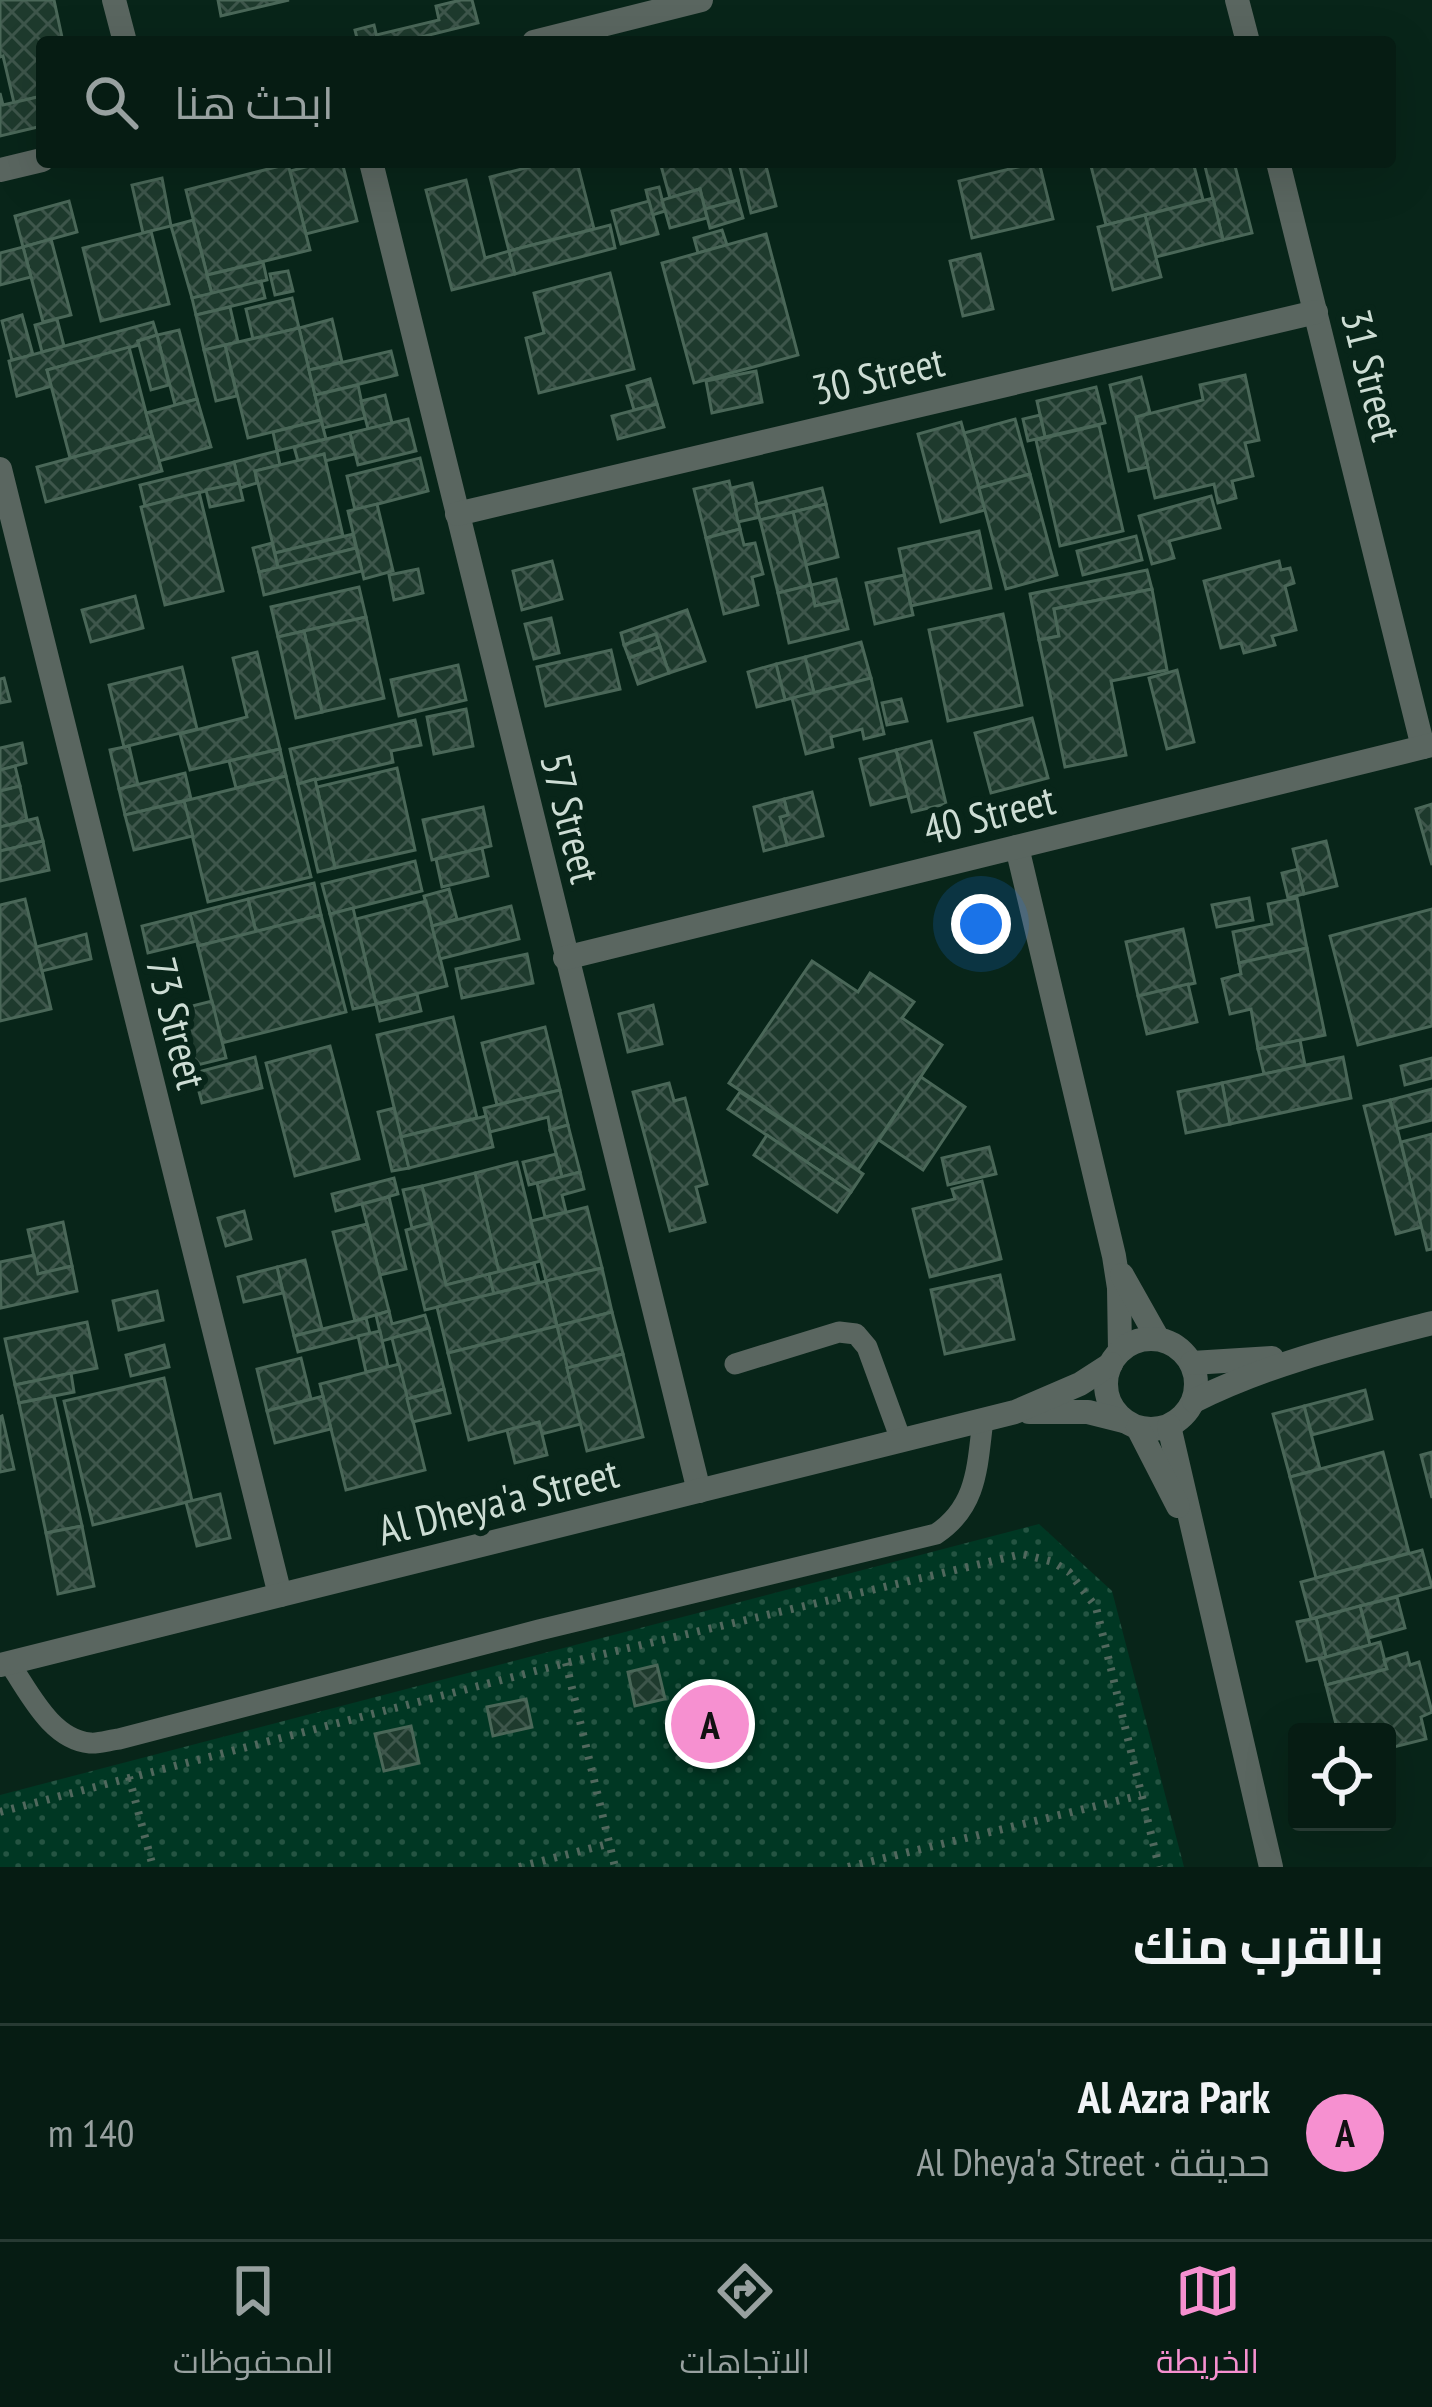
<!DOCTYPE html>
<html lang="ar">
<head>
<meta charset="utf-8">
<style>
	:root { --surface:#061c13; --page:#0f251c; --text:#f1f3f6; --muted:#98a1a0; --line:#273a33; --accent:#f690d0 }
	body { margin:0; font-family:"PT Sans Narrow",Cairo,sans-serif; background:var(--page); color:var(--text); direction:rtl }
	.controls { position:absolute; right:36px; bottom:36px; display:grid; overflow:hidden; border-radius:12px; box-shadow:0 12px 48px #0002 }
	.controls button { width:108px; height:108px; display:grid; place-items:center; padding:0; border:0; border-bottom:3px solid var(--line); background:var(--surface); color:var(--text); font:60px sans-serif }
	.you { position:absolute; left:981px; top:924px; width:42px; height:42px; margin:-30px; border:9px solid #fff; border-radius:50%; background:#1a73e8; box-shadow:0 0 0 18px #1a73e833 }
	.badge { display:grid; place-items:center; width:78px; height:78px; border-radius:50%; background:var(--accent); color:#111; font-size:39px; font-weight:700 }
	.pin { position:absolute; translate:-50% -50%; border:6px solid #fff; box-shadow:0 3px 12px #0006 }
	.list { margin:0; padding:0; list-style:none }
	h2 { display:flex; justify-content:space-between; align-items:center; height:156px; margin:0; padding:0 48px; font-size:51px }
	h2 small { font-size:39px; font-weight:400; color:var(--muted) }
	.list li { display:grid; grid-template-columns:78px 1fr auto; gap:36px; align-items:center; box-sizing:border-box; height:216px; padding:0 48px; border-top:3px solid var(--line) }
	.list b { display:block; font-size:45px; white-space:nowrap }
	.list p { margin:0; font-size:39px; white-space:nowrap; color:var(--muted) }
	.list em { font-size:39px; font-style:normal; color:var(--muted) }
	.icon { flex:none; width:66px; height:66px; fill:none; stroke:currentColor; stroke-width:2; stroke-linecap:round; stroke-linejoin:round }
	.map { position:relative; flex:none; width:1432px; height:1867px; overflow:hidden; direction:ltr }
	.search { position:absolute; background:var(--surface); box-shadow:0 12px 48px #0002; left:36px; right:36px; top:36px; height:132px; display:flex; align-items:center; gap:30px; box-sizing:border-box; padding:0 42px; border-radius:12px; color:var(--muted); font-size:45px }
	.sheet { height:372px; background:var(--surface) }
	nav { display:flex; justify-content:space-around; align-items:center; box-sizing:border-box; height:168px; border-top:3px solid var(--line); background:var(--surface); font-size:33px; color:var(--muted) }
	nav a { display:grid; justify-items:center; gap:6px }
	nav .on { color:var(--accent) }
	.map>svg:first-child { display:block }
	.park { fill:url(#park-dots) }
	.building { fill:url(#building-cross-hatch); stroke:#4a6758; stroke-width:3 }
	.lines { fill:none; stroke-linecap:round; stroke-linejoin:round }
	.path { stroke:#50685d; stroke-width:8; stroke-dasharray:3 9; stroke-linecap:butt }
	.lane { stroke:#5a6660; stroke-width:21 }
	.street { stroke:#5a6660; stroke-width:24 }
	.labels { text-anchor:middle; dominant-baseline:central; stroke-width:12; stroke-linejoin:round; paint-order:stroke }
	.street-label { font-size:42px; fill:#cdddd4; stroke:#082519 }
</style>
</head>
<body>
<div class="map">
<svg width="1432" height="1867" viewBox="0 0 1432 1867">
	<defs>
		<pattern id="park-dots" width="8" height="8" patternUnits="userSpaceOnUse" patternTransform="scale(3)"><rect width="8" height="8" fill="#003723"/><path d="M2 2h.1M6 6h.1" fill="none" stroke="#245442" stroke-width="1.8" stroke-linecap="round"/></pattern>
		<pattern id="building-cross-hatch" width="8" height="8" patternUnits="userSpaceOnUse" patternTransform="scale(3)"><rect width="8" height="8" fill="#1e3a2d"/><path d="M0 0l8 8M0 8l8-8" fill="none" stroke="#3e564b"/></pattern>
	</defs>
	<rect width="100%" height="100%" fill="#082519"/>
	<polygon class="park" points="1039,1524 1112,1591 1184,1867 0,1867 0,1795"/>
	<g class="building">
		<polygon points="0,0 54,0 63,42 42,42 42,96 14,103 3,56 0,57"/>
		<polygon points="218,0 289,0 221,16"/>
		<polygon points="461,0 472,0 478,23 401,42 378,42 376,35 439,20 436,6"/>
		<polygon points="374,25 378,42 358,42 355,30"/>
		<polygon points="0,93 3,105 42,96 42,126 0,136"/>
		<polygon points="325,162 342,162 357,221 306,234 290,171"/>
		<polygon points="577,162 594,229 509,251 490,177 549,162"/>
		<polygon points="660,162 728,162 738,200 705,209 700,189 670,198"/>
		<polygon points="739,162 765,162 776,206 751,213"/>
		<polygon points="1039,162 1053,219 972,238 959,181"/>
		<polygon points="1090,162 1193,162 1203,200 1106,225"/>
		<polygon points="1204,162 1234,162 1252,233 1223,240"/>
		<polygon points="288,164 310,250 207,275 186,190"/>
		<polygon points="162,178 171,226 143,233 132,185"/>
		<polygon points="466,180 485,258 509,251 515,274 452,290 426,190"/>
		<polygon points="659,187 665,211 652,215 646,190"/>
		<polygon points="700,189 707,218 670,228 662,200"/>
		<polygon points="1213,198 1223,240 1156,257 1145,215"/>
		<polygon points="738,200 743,218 710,228 705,209"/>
		<polygon points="69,201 77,232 23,247 15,216"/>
		<polygon points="649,201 658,234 621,244 612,211"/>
		<polygon points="1145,215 1161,277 1113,290 1098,227"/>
		<polygon points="193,220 212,294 192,298 171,226"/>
		<polygon points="610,225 615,248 515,274 509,251"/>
		<polygon points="722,230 727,245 698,253 694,238"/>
		<polygon points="151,231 169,304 101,321 83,248"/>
		<polygon points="766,234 798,355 694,383 662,263"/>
		<polygon points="51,239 71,315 43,322 23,247"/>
		<polygon points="23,247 31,277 0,285 0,253"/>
		<polygon points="980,254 993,309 963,316 950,261"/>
		<polygon points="263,262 267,280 212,294 207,275"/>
		<polygon points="288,271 293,291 275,295 270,274"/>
		<polygon points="610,273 634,369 539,393 526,338 544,333 534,293"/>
		<polygon points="261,281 265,298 196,315 192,298"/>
		<polygon points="292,298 299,328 253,339 246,309"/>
		<polygon points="230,307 238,342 204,350 196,315"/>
		<polygon points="22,315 33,355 12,360 2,321"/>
		<polygon points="57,319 64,346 42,352 35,325"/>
		<polygon points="332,319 342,362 309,370 299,328"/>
		<polygon points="153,322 157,335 138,341 139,345 47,370 52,386 17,396 9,361"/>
		<polygon points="299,328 321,420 248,438 225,345"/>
		<polygon points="179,330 197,399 175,405 157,335"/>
		<polygon points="157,335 169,385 151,390 138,341"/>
		<polygon points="225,345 237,396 216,401 204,350"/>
		<polygon points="129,347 152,436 70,458 47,370"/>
		<polygon points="391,351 397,375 315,395 309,370"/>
		<polygon points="756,371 762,402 712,413 706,381"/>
		<polygon points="1245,375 1259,440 1245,443 1253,476 1232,481 1236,498 1218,503 1214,484 1155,498 1136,417 1203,400 1200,385"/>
		<polygon points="1141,377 1150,413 1136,417 1148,467 1129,471 1110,385"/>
		<polygon points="650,379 657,404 634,410 627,386"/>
		<polygon points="358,385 365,418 323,428 315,395"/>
		<polygon points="1096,387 1105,423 1045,437 1037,401"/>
		<polygon points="385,395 392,423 368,429 361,401"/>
		<polygon points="197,399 211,447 159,461 146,413"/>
		<polygon points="657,404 664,427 618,439 612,416"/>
		<polygon points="1040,415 1045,437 1028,441 1023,419"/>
		<polygon points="408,419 416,451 358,465 350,433"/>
		<polygon points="1015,419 1030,474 979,488 964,433"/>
		<polygon points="321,420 326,439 277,451 273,432"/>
		<polygon points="961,422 985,510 941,522 918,434"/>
		<polygon points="1099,425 1123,531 1060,546 1036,440"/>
		<polygon points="350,433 355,454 325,461 324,454 298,461 294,447"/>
		<polygon points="152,436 162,471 46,502 37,467"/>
		<polygon points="277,451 280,465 255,471 257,483 240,488 234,462"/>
		<polygon points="324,454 343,536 275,553 255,471"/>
		<polygon points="420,458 428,491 355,510 347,476"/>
		<polygon points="234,462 239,483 145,506 140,485"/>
		<polygon points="1030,474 1057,575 1006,589 979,488"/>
		<polygon points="729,481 740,529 706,538 694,489"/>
		<polygon points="239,483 243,500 210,507 206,490"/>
		<polygon points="752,483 760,517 738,522 731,488"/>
		<polygon points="822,488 826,504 760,520 756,504"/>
		<polygon points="199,492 223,591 165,605 141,507"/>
		<polygon points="1211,496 1220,528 1169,541 1174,558 1152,564 1139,516"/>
		<polygon points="377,504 393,571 364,579 348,511"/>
		<polygon points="826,504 838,557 806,565 793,512"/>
		<polygon points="793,512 811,585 778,593 760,520"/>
		<polygon points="740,529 744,545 755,543 763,574 752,577 758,605 724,614 706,538"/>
		<polygon points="979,531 991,588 911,606 899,549"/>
		<polygon points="353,534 356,548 278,568 275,553"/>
		<polygon points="1136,536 1142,560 1083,575 1077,551"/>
		<polygon points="272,543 278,568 259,572 253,548"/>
		<polygon points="356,548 362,571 264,595 259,572"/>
		<polygon points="552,561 562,599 522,610 513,571"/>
		<polygon points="1279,561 1281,570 1290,568 1294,583 1285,586 1296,630 1272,636 1275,645 1244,653 1241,643 1221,648 1204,581"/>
		<polygon points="418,569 423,593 394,600 389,575"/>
		<polygon points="1147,570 1152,589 1054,609 1059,636 1039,640 1030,594"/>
		<polygon points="904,575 913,615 875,624 866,583"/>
		<polygon points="836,579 841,600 815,606 811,585"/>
		<polygon points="811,585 815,606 841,600 848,629 789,643 778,593"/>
		<polygon points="359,587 366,617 278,637 271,607"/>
		<polygon points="1152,589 1167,670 1111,681 1126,755 1065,767 1039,640 1059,636 1054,609"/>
		<polygon points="135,596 143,628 91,642 82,610"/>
		<polygon points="687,610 705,661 669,673 656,634 624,645 621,633"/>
		<polygon points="1003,614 1022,705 948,721 929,630"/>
		<polygon points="366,617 384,698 322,712 304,631"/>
		<polygon points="551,618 559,653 534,659 525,624"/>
		<polygon points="304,631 322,712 296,718 278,637"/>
		<polygon points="656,634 660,647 629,658 624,645"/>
		<polygon points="861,642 871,678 814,693 805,657"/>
		<polygon points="660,647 669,673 638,684 629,658"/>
		<polygon points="611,650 620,689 546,706 537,667"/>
		<polygon points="257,652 280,749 190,770 180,734 247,717 233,658"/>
		<polygon points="805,657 814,693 785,700 776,664"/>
		<polygon points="776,664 785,700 757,707 748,672"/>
		<polygon points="458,665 466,700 399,716 391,680"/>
		<polygon points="182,667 197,729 124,747 109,685"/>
		<polygon points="1177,670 1194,742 1167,749 1149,678"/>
		<polygon points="4,678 10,701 0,703 0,679"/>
		<polygon points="871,678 884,734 864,739 862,729 831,737 833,747 806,754 792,698"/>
		<polygon points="901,699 907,721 887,725 882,703"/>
		<polygon points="466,709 473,746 434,754 427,717"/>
		<polygon points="1032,718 1048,778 991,793 975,733"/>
		<polygon points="415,720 421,745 391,751 393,762 298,784 290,749"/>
		<polygon points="931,741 946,804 912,812 896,750"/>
		<polygon points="22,743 26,763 0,770 0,748"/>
		<polygon points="129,746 138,785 119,789 110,750"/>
		<polygon points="280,749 286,776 236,788 229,761"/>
		<polygon points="896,750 908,796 871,805 860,759"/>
		<polygon points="15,766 20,786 0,791 0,770"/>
		<polygon points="397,768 415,850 335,868 317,787"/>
		<polygon points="185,773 191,799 125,815 119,789"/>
		<polygon points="286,776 311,877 208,902 184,801"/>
		<polygon points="315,779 335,868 318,872 298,784"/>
		<polygon points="20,786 27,820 0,827 0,791"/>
		<polygon points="812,792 823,836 787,845 780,817 788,815 784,799"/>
		<polygon points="784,799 788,815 780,817 787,845 764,851 754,807"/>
		<polygon points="184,801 193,836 134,850 125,815"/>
		<polygon points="1432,804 1432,865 1416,809"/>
		<polygon points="483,807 491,846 432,860 423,820"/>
		<polygon points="37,818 43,841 0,851 0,827"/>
		<polygon points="43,841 49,870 0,881 0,851"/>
		<polygon points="1326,841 1337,886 1304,894 1293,849"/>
		<polygon points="482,848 488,876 442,887 436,859"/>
		<polygon points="415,861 422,891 330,914 322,884"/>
		<polygon points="1298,869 1304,894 1288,898 1282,873"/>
		<polygon points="314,883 321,915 256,932 248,899"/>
		<polygon points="449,889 457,919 432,926 424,896"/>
		<polygon points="1249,898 1253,920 1217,927 1212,905"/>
		<polygon points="1297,898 1307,948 1239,963 1233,932 1272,924 1268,904"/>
		<polygon points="25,899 51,1009 0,1021 0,905"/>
		<polygon points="248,899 256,932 198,946 190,914"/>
		<polygon points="426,901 447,986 376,1004 356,919"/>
		<polygon points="511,906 519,939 440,959 432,926"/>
		<polygon points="353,908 376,1004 353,1009 330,914"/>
		<polygon points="1432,909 1432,1026 1358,1045 1330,936"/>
		<polygon points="190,914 197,941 148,953 142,926"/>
		<polygon points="321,915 346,1012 222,1043 198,946"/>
		<polygon points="1183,929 1195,983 1138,996 1126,942"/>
		<polygon points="86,934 91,959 42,971 36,947"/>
		<polygon points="1307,948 1325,1035 1258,1049 1251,1009 1230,1014 1222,979 1241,974 1239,963"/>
		<polygon points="527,954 533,983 462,998 456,969"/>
		<polygon points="812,961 858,992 870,973 914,1002 902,1018 942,1045 858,1170 729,1083"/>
		<polygon points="1188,984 1197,1022 1147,1034 1138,996"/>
		<polygon points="417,994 421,1011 380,1021 376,1004"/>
		<polygon points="212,1001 226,1058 177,1070 164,1013"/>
		<polygon points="653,1005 662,1044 628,1052 619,1014"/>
		<polygon points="453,1017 477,1118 401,1137 377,1035"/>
		<polygon points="545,1027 560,1090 497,1105 482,1043"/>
		<polygon points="1300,1040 1305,1065 1264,1074 1258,1049"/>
		<polygon points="330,1046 359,1159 295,1176 266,1063"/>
		<polygon points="255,1057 262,1088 202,1103 194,1073"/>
		<polygon points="1343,1057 1351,1098 1230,1124 1222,1083"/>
		<polygon points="1432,1058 1432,1078 1405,1085 1401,1066"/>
		<polygon points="921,1077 965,1107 923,1170 879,1140"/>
		<polygon points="669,1083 674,1101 685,1098 707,1184 696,1187 705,1222 670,1231 633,1092"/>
		<polygon points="1222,1083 1230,1124 1186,1133 1178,1092"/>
		<polygon points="1432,1089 1432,1120 1397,1129 1390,1100"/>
		<polygon points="560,1090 568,1125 550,1130 548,1117 490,1132 484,1108"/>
		<polygon points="740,1092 863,1174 851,1192 728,1109"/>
		<polygon points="1390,1100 1422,1227 1396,1234 1364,1106"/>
		<polygon points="394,1108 409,1168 392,1171 378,1112"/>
		<polygon points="486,1116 493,1147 409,1168 401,1137"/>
		<polygon points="568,1125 580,1172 562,1177 550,1130"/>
		<polygon points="1432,1134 1432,1249 1427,1250 1401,1142"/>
		<polygon points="767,1135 851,1192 837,1212 754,1155"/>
		<polygon points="989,1147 996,1174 948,1185 942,1158"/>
		<polygon points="556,1154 562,1177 529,1185 523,1162"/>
		<polygon points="517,1162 541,1261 499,1272 475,1173"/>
		<polygon points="580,1172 584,1189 562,1195 566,1212 545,1217 537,1183"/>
		<polygon points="475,1173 499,1272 446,1285 422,1186"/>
		<polygon points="394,1178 398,1194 336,1211 332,1194"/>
		<polygon points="982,1181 1001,1259 930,1277 913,1209 955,1199 952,1189"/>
		<polygon points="422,1186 431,1223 412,1228 403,1190"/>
		<polygon points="389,1197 406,1269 380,1275 362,1204"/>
		<polygon points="587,1207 602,1268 546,1281 531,1221"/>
		<polygon points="244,1211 251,1239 226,1246 218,1218"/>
		<polygon points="63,1222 72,1266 38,1274 28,1230"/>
		<polygon points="431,1223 446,1285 489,1274 494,1294 425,1310 406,1230"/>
		<polygon points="367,1224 389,1311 355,1321 333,1232"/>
		<polygon points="34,1255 38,1274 72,1266 77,1291 1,1308 0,1262"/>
		<polygon points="305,1260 322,1329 294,1336 277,1267"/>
		<polygon points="534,1263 539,1282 494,1294 489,1274"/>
		<polygon points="277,1267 283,1293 244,1302 238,1277"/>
		<polygon points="602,1268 612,1312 557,1326 546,1281"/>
		<polygon points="1000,1275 1014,1339 945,1354 931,1290"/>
		<polygon points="546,1281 557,1326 448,1353 437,1307"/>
		<polygon points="157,1291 163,1320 119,1330 113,1301"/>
		<polygon points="389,1311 392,1324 425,1315 429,1328 382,1341 376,1315"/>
		<polygon points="612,1312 623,1354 567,1368 557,1326"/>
		<polygon points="366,1318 370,1334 298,1352 294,1336"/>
		<polygon points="87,1322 97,1368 15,1385 5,1339"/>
		<polygon points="557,1326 581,1424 542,1434 539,1422 469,1440 448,1353"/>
		<polygon points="429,1328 444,1389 407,1399 392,1338"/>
		<polygon points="380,1331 388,1367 366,1372 358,1336"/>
		<polygon points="164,1345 169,1367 131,1376 126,1355"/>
		<polygon points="623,1354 643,1437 587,1451 567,1368"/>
		<polygon points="301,1358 311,1399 267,1411 257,1369"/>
		<polygon points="399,1364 425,1470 346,1490 320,1384"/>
		<polygon points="71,1373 74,1392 19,1403 15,1385"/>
		<polygon points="164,1378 192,1501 93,1525 64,1401"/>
		<polygon points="444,1389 450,1413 413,1422 407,1399"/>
		<polygon points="1365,1390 1372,1419 1312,1435 1304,1406"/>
		<polygon points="54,1396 82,1526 46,1533 19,1403"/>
		<polygon points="323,1396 331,1429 275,1443 267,1411"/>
		<polygon points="1304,1406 1320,1469 1290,1477 1273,1414"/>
		<polygon points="2,1416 14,1469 0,1472 0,1417"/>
		<polygon points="539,1422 547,1455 515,1463 507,1430"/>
		<polygon points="1383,1452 1409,1553 1316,1578 1290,1477"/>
		<polygon points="1432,1452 1432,1498 1421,1455"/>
		<polygon points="220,1494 230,1538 197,1546 186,1502"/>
		<polygon points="82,1526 94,1586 58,1594 46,1533"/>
		<polygon points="1422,1550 1432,1587 1311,1619 1301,1582"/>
		<polygon points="1397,1597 1405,1628 1369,1638 1360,1606"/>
		<polygon points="1360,1606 1370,1645 1326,1657 1316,1618"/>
		<polygon points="1316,1618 1326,1657 1307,1661 1297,1622"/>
		<polygon points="1380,1642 1387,1669 1326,1685 1319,1659"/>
		<polygon points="1407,1653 1410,1665 1419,1662 1432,1712 1421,1717 1426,1739 1394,1747 1393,1741 1387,1743 1387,1732 1338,1732 1326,1685 1387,1669 1384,1660"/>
		<polygon points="657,1665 665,1699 635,1706 628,1672"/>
		<polygon points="526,1699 532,1727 493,1736 487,1707"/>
		<polygon points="411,1726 419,1763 384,1771 375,1734"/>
	</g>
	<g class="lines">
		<g class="path">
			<polyline points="566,1663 615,1867"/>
			<polyline points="129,1777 153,1867"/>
			<polyline points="0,1812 566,1663 1022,1554 1053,1562 1069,1572 1096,1607 1159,1867"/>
			<polyline points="519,1867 608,1844"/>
			<polyline points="848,1867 1141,1795"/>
		</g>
		<g class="lane">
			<polyline points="735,1364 839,1332 856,1334 867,1347 901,1440"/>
			<path d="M9,1663C29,1691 50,1739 90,1743C98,1744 110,1740 119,1739L539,1630L936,1534C978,1506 977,1466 983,1420"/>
		</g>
		<g class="street">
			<polyline points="114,0 125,42"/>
			<polyline points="1237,0 1248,42"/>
			<polyline points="534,42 701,0"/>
			<polyline points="371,162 699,1491"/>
			<polyline points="1278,162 1423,747"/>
			<polyline points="0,170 42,160"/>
			<polyline points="0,469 280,1595"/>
			<polyline points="457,514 1316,312"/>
			<polyline points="1017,847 1114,1256 1119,1288 1120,1351"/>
			<polyline points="565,958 1432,745"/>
			<polyline points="1122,1275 1158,1339"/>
			<circle cx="1151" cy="1384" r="45"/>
			<polyline points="1192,1363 1272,1358"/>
			<path d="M1194,1401C1270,1363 1350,1344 1432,1323"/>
			<polyline points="1029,1412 1088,1412 1124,1421"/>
			<polyline points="1169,1426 1271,1867"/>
			<polyline points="1138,1428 1178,1506"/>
			<polyline points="0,1665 1015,1412 1080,1384 1111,1364"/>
		</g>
	</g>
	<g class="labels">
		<g class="street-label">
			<text transform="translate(878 375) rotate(-13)">30 Street</text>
			<text transform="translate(1372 375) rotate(76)">31 Street</text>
			<text transform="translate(989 814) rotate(-14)">40 Street</text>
			<text transform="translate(571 818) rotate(76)">57 Street</text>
			<text transform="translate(177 1023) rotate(76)">73 Street</text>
			<text transform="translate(498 1501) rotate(-14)">Al Dheya'a Street</text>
		</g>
	</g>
</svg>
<div class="controls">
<button><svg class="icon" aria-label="locate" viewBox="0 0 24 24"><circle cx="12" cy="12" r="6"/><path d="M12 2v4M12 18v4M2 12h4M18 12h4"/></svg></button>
</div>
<div class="you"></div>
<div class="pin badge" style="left:710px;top:1724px">A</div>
<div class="search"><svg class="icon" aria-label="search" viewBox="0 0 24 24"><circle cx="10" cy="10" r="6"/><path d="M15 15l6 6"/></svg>ابحث هنا</div>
</div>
<section class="sheet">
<h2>بالقرب منك<small></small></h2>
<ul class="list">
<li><span class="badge">A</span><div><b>Al Azra Park</b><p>حديقة · Al Dheya'a Street</p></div><em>140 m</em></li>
</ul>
</section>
<nav>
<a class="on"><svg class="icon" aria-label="map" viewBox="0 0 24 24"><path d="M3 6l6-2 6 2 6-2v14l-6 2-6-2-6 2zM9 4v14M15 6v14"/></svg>الخريطة</a>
<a><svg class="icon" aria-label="directions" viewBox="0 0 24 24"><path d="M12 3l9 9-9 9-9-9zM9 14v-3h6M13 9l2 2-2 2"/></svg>الاتجاهات</a>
<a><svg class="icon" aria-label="saved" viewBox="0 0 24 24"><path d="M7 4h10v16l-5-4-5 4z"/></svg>المحفوظات</a>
</nav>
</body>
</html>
